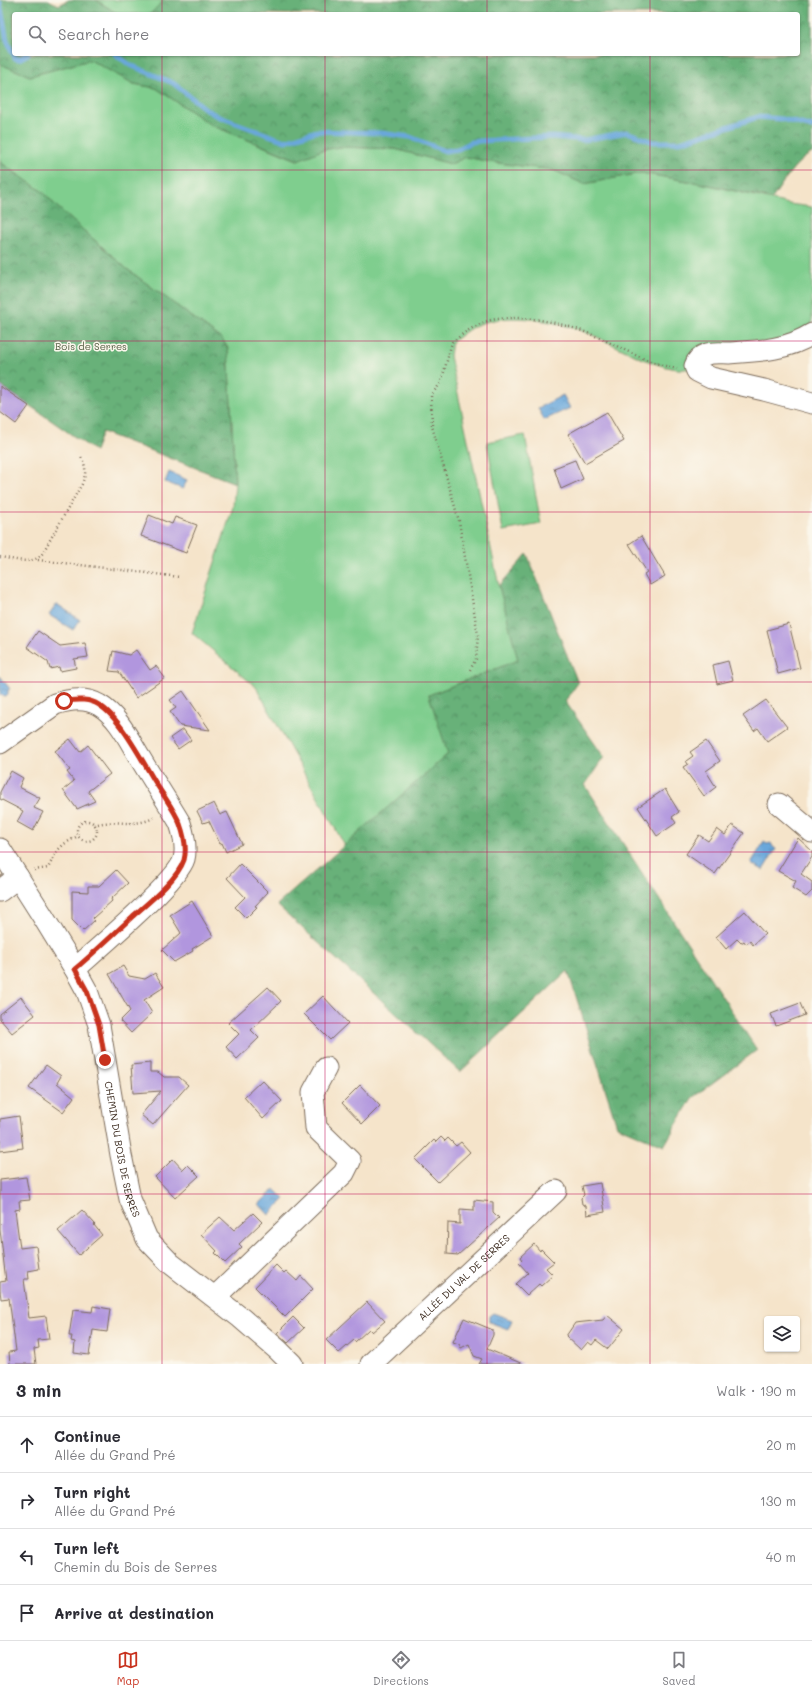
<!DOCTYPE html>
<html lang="en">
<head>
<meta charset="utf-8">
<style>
	:root { --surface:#fff; --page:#f7f7f7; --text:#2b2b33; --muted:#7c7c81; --line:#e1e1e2; --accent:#c8321e }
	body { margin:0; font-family:Mali,sans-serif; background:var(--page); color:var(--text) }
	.controls { position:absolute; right:12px; bottom:12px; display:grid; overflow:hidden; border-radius:4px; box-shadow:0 1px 3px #0004 }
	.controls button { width:36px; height:36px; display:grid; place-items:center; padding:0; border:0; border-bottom:1px solid var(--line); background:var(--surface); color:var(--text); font:20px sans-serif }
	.stop { position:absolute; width:12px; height:12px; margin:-9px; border:3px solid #c8321e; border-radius:50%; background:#fff }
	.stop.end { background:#c8321e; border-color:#fff; box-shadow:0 1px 4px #0008 }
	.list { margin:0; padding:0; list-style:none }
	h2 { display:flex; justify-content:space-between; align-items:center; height:52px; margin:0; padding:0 16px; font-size:17px }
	h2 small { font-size:13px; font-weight:400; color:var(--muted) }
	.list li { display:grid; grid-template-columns:26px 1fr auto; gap:12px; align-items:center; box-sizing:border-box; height:56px; padding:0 16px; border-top:1px solid var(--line) }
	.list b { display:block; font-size:15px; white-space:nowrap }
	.list p { margin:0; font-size:13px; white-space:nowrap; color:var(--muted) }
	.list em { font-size:13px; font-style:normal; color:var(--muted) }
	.icon { flex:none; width:22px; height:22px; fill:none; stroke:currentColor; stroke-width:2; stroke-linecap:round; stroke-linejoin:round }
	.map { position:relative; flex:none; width:812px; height:1364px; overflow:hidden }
	.search { position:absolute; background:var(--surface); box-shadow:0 1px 3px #0004; left:12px; right:12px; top:12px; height:44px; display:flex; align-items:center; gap:10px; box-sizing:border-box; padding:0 14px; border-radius:4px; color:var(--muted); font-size:15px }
	.sheet { height:276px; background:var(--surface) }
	nav { display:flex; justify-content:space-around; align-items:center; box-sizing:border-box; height:56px; border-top:1px solid var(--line); background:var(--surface); font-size:11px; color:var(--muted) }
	nav a { display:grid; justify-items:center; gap:2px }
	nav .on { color:var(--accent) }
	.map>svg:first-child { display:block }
	.grass { fill:#7fce8e; stroke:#5d7c56 }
	.forest { fill:url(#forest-crowns); stroke:#516e4c }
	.water { fill:url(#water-ripples); stroke:#52687c }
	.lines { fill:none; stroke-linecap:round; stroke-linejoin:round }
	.stream { stroke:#69a7db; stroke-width:5 }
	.building { fill:#b196de }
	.minor-casing { stroke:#7c6b5a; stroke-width:23 }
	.path { stroke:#7c6b5a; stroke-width:2.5; stroke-dasharray:1 3; stroke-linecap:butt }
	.minor { stroke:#fff; stroke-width:21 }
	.route { stroke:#c8321e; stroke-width:5 }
	.grid { fill:none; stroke:#c2185b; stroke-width:1; stroke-opacity:0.55 }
	.labels { text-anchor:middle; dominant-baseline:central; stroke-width:3; stroke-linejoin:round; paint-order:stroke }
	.park-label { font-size:10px; fill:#4f5b40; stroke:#fbf7ec }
	.street-label { font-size:10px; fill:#3b2a1e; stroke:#fbf7ec }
</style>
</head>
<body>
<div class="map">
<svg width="812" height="1364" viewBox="0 0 812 1364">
	<defs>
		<pattern id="forest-crowns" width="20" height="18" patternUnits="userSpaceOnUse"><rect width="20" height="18" fill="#67b179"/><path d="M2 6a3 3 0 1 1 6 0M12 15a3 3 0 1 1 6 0" fill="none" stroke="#569063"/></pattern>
		<pattern id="water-ripples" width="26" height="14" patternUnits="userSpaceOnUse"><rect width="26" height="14" fill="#69a7db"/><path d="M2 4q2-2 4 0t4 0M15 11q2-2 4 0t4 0" fill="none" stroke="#5888b1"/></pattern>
	</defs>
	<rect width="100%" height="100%" fill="#fbf7ec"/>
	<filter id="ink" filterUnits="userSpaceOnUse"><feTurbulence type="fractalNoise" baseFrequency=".025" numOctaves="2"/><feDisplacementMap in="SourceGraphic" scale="8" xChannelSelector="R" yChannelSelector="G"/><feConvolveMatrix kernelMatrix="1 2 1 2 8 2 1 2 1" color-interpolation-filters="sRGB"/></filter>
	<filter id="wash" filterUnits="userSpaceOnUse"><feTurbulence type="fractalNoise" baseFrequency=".012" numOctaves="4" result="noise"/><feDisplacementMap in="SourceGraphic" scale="16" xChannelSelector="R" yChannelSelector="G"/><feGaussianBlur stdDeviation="0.9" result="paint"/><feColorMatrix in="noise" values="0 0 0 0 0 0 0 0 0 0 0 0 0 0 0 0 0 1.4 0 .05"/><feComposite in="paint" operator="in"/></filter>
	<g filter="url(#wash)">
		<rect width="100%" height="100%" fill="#f5e4ca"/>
		<g class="grass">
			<polygon points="96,0 164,0 150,14 118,14"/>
			<path d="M90,60L134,84L156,88L211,125L297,160L322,150L340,147L395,149L451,164L466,157L491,162L553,170L584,184L641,173L705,184L789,204L812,207V334L695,368C690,368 683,370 677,369C647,365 617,345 590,334C558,321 509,311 477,325C468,329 460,336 452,342L450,356L499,586L519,660L429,695L449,753L345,846L256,687L192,633L233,507L235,483L228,348L222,339L127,269L56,206L43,192L0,162V64L30,76Z"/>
			<polygon points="525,435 541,524 503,531 487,442"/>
		</g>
		<g class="forest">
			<path d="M0,0H48L59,5L69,0H96L118,14H14V54H798V14H150L164,0H812V153C794,162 783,183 772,199L705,184L641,173L584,184L553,170L491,162L466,157L451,164L395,149L340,147L322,150L298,160L211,125L156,88L134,84L90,60L30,76L0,64Z"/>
			<polygon points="0,162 43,192 56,206 127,269 222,339 228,349 235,483 102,432 95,451 0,385"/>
			<polygon points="527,554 578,683 565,701 604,757 585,785 757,1050 692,1098 664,1146 617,1126 568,971 460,1072 277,905 448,754 429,695 518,660 499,586"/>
		</g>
		<g class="water">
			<polygon points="563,395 570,408 544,420 538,408"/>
			<polygon points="169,472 187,480 183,489 165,482"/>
			<polygon points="57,604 80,620 73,630 49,615"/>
			<polygon points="0,676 10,689 8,690 8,694 6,696 0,695"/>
			<polygon points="764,842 767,844 771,843 773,847 776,849 763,870 751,863"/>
			<polygon points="275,1189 285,1199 269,1215 259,1204"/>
			<polygon points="493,1313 512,1320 508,1329 489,1322 489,1316"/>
		</g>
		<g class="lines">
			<g class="stream">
				<polyline points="0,3 7,41 15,58 19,59 28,54"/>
				<polyline points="115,54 130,65 173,83 207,110 217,116 285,141 317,131 381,133 410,137 445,151 458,149 472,142 480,141 553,137 584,140 627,132 653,142 680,142 758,117 782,119 812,127"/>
			</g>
		</g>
		<g id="blocks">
			<g class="building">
				<polygon points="0,386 29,406 16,424 0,412"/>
				<polygon points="607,412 624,441 585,463 568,434"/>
				<polygon points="575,460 583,479 561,489 554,468"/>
				<polygon points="149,515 172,524 175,517 197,525 186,553 141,536"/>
				<polygon points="641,536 665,576 650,585 644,574 647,572 629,544"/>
				<polygon points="789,624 800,668 778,674 767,630"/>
				<polygon points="38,631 60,646 85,643 88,657 74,659 76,668 60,671 59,667 50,669 48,662 27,647"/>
				<polygon points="136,650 150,670 156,666 165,678 136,698 119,672 109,671 113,651 129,655"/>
				<polygon points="728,661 733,680 717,684 713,665"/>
				<polygon points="183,691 210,730 180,726 170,712 176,708 170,700"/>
				<polygon points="766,700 787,727 767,741 758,728 754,731 743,716"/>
				<polygon points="183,729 191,740 178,749 170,738"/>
				<polygon points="70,739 80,752 88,745 110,774 88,791 95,801 77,809 63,790 74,781 67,772 70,770 55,751"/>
				<polygon points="706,741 720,761 706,771 716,787 704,796 683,767 688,764 686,761 693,756 690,752"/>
				<polygon points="11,771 23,778 19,787 40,798 34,808 43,812 33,831 17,822 23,811 0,799 0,792"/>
				<polygon points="665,789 679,812 672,817 676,823 657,836 638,807"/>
				<polygon points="214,803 220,815 227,812 242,844 226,852 222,843 220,844 209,821 203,823 197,811"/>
				<polygon points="732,825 744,833 715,874 686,854 699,835 708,841 717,829 725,835"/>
				<polygon points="798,838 812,851 812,857 801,874 812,882 812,891 806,897 792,888 796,881 778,871"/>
				<polygon points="240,864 268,892 255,906 257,907 246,918 235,907 245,897 227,878"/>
				<polygon points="116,870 128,883 111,899 112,901 93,918 95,920 83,931 72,920 72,891 88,892 88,886 99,886"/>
				<polygon points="192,901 213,936 192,949 193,951 174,962 162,950 181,933 170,915"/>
				<polygon points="745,911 765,934 753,945 750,941 746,944 744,941 741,943 737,939 726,949 716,937"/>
				<polygon points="123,966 129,976 145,979 155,973 164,987 144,1000 152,1013 131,1033 120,1021 130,1011 109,974"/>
				<polygon points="268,987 281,1001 251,1030 259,1038 237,1059 226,1047 239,1034 228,1023"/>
				<polygon points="323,996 348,1023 330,1040 304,1014"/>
				<polygon points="21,997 35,1015 12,1033 0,1019 0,1014"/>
				<polygon points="800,1003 805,1015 776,1026 771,1014"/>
				<polygon points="150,1063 150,1072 158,1072 164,1077 179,1077 188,1085 153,1125 141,1115 161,1091 133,1093 131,1065"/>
				<polygon points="46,1065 61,1076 57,1083 74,1097 63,1112 29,1088"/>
				<polygon points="262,1080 282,1101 263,1119 244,1097"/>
				<polygon points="360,1085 380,1106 362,1124 342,1103"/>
				<polygon points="19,1116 23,1148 0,1151 0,1119"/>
				<polygon points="441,1137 445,1141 448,1138 456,1146 461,1142 470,1152 438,1182 415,1159 434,1140 436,1142"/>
				<polygon points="173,1159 183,1170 188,1165 199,1176 175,1198 155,1177"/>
				<polygon points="26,1177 30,1200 19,1201 20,1209 15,1210 20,1248 36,1246 39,1269 28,1271 29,1279 24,1279 29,1318 46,1316 49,1339 38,1340 39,1348 34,1349 36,1364 10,1364 9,1352 16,1351 9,1298 1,1299 0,1290 0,1282 6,1281 0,1230 0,1180"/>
				<polygon points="600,1183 605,1212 587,1215 586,1206 582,1204 581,1198 584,1195 582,1186"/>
				<polygon points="474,1200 493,1202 493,1212 499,1218 458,1255 447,1254 448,1223 460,1224 460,1209 474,1210"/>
				<polygon points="82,1210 95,1224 94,1225 102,1235 79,1255 58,1231"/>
				<polygon points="253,1213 262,1222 239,1244 242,1247 225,1263 215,1253 217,1251 201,1234 220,1217 234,1230"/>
				<polygon points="534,1244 540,1251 541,1249 554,1262 546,1268 553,1275 541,1286 539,1284 527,1295 516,1284 528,1273 519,1263 522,1260 520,1257"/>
				<polygon points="276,1265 284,1273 286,1271 297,1281 301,1276 313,1289 285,1317 255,1287"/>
				<polygon points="367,1302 385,1321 372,1332 369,1329 355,1342 354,1340 339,1353 326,1340"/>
				<polygon points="93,1306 110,1309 107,1332 93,1330 89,1355 74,1353 75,1342 71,1341 72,1336 69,1336 73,1310 92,1312"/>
				<polygon points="607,1315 624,1329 608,1349 596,1340 592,1345 588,1342 581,1350 566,1336 575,1323 603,1320"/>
				<polygon points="293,1317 304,1328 288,1343 277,1333"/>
				<polygon points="464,1318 493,1330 493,1335 487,1349 523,1364 479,1364 482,1359 474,1356 469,1344 461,1348 459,1344 453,1342"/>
			</g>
		</g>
	</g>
	<g filter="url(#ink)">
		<use href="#blocks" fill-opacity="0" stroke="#7c6b5a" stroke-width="1"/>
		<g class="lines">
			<g class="minor-casing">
				<g id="minor">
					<path d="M812,334C787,350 758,351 729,353C722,353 714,352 707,354C701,356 697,360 695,366L697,371L711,378L764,390L812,403"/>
					<path d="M0,743L55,704C70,699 86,697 99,705C118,716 129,740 140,758C153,780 167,801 180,823C184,835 187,847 184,859C178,881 96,950 75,969"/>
					<polyline points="779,804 812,832"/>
					<path id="s1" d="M0,849L42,915L75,969L87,991L99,1025L121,1155L130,1199L147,1239L170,1263L241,1318L278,1350L292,1364"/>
					<polyline points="0,891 18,877"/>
					<polyline points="215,1297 344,1173 350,1161 316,1128 313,1092 326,1068"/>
					<path id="s2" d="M371,1364L556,1191"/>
				</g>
			</g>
			<g class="path">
				<path d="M0,557C14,559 32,566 42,554L82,484C86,474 87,468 81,457"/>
				<polyline points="38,560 180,577"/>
				<path d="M470,670L476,659L478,635L459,521L432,426L431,395L441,383L452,342C464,333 476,324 491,320C523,314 560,322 590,334C609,341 628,353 648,360C657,364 667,366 677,369"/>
				<circle cx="87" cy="831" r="10"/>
				<path d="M94,825C117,818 134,829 155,817"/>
				<polyline points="34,870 48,868 57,851 64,844 78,836"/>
			</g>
			<use href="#minor" class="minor"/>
		</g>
	</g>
	<g class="lines" filter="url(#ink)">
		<path class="route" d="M64,701C76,700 88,698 99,705C120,717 144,764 157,785C165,798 175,811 180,824C184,835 187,849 184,860C177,880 149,902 133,916C114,934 95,952 75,969L87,991L99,1025L105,1060"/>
	</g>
	<path class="grid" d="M162,0V14M325,0V14M487,0V14M650,0V14M162,54V1364M325,54V1364M487,54V1364M650,54V1364M0,170H812M0,341H812M0,512H812M0,682H812M0,852H812M0,1023H812M0,1194H812"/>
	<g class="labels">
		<g class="park-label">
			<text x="91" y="346">Bois de Serres</text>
		</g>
		<g class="street-label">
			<text stroke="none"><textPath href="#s1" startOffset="329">CHEMIN DU BOIS DE SERRES</textPath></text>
			<text stroke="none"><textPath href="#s2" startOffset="127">ALLÉE DU VAL DE SERRES</textPath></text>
		</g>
	</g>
</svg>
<div class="controls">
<button><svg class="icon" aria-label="layers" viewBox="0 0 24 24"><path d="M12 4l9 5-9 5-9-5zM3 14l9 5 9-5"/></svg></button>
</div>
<div class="stop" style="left:64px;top:701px"></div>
<div class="stop end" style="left:105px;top:1060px"></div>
<div class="search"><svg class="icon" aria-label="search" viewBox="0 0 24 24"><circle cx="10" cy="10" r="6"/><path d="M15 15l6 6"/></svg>Search here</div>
</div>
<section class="sheet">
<h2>3 min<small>Walk · 190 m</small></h2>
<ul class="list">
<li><svg class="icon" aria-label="ahead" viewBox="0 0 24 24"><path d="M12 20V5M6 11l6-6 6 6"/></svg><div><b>Continue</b><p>Allée du Grand Pré</p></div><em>20 m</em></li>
<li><svg class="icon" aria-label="right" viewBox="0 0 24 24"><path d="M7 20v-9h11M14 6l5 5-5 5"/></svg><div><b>Turn right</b><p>Allée du Grand Pré</p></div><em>130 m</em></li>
<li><svg class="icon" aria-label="left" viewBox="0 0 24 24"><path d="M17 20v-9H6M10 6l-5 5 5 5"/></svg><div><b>Turn left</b><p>Chemin du Bois de Serres</p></div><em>40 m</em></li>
<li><svg class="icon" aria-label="arrive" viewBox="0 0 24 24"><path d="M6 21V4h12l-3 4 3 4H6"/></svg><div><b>Arrive at destination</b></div></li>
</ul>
</section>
<nav>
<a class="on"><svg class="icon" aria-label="map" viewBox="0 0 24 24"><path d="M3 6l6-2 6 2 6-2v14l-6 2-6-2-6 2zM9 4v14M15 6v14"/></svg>Map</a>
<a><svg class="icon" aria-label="directions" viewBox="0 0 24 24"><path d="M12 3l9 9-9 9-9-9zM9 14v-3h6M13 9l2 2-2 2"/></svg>Directions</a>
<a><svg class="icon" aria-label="saved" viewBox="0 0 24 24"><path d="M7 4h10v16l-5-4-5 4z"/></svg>Saved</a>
</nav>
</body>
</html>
